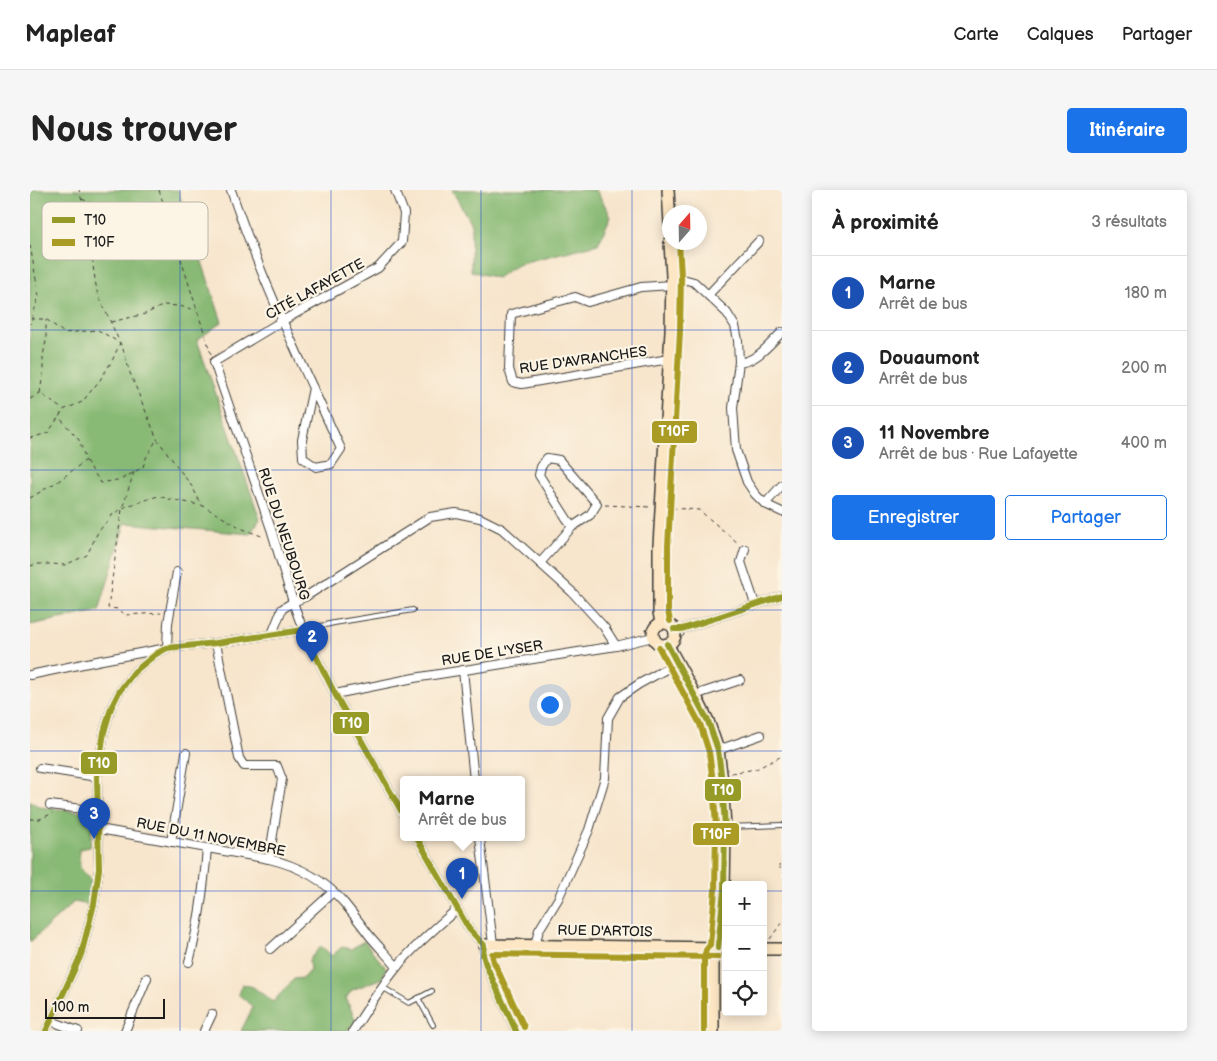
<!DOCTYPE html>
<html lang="fr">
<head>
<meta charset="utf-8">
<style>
	:root { --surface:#fff; --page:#f6f6f6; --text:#222; --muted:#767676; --line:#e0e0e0; --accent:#1a73e8 }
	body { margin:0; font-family:"Balsamiq Sans",sans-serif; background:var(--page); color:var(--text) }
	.controls { position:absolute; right:15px; bottom:15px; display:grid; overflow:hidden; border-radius:5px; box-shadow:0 2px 12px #0003 }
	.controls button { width:45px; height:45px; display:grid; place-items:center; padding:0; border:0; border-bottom:1px solid var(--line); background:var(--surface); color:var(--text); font:25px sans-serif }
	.compass { position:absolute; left:632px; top:15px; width:45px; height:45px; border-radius:50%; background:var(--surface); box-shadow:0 2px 12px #0003; rotate:20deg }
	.scale { position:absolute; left:15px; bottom:12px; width:120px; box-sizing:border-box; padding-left:5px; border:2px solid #1c1c1c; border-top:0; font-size:14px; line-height:18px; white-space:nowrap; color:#1c1c1c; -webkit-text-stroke:4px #fcf5e5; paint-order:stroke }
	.you { position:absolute; left:519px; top:514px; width:18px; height:18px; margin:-12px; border:4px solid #fff; border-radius:50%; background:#1a73e8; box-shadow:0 0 0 8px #1a73e833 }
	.badge { display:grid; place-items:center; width:32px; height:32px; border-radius:50%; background:var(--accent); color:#fff; font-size:16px; font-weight:700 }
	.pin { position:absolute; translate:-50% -41px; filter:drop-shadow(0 1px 2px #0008) }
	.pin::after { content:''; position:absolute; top:26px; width:18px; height:15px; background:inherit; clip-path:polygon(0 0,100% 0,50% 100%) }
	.popup { position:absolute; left:370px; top:586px; width:125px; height:65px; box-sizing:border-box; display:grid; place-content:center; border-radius:5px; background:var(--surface); filter:drop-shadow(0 1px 4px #0005); font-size:16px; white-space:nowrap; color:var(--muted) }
	.popup b { font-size:19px; color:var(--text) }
	.popup::after { content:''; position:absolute; left:50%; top:100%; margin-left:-10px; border:10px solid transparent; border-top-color:var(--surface) }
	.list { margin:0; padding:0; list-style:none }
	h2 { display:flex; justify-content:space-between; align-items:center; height:65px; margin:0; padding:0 20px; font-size:21px }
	h2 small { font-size:16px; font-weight:400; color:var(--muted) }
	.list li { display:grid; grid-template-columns:32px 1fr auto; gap:15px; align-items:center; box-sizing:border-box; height:75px; padding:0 20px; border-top:1px solid var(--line) }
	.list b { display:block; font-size:19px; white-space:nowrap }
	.list p { margin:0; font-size:16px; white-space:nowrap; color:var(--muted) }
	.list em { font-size:16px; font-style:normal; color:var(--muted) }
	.actions { display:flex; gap:10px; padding:15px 20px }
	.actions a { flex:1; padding:11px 0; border:1px solid var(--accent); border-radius:5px; text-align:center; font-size:18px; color:var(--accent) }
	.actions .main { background:var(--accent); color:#fff }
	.icon { flex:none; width:28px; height:28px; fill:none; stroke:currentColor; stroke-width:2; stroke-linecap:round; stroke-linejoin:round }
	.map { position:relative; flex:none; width:752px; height:841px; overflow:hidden; border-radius:5px }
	header { display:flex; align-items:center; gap:30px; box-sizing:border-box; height:70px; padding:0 25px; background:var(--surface); border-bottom:1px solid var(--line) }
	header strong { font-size:24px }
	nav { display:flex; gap:28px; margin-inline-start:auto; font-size:18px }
	.intro { display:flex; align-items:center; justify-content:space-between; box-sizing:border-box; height:120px; padding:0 30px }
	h1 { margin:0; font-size:35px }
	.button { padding:12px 22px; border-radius:5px; background:var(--accent); color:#fff; font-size:18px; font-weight:700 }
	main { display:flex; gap:30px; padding:0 30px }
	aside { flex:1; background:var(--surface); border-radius:5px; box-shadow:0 2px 12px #0003 }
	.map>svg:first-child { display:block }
	.forest { fill:#88b974; stroke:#526a48 }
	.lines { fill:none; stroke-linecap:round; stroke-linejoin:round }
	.lane-casing { stroke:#3d3a36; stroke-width:6 }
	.street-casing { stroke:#3d3a36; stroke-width:10 }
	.secondary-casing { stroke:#3d3a36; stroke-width:14 }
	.path { stroke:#3d3a36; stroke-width:1; stroke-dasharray:4 4; stroke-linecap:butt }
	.lane { stroke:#fff; stroke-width:4 }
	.street { stroke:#fff; stroke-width:8 }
	.secondary { stroke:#fce6c4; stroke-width:11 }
	.bus-1-casing { stroke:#fcf5e5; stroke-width:10 }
	.bus-2-casing { stroke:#fcf5e5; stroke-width:10 }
	.bus-1 { stroke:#969a27; stroke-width:6 }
	.bus-2 { stroke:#a99b23; stroke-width:6 }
	.grid { fill:none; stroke:#1d4ed8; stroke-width:1; stroke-opacity:0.55 }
	.labels { text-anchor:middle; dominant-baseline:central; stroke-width:4.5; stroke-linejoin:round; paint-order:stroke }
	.street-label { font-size:14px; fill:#1c1c1c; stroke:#fcf5e5 }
	.key { fill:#fcf5e5; stroke:#b9b4a9; stroke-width:1 }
	.key-label { font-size:14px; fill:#1c1c1c }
	.line-badge { stroke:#fcf5e5; stroke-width:2 }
	.badge-label { font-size:14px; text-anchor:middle; font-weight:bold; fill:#fff }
</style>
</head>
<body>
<header>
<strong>Mapleaf</strong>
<nav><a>Carte</a><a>Calques</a><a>Partager</a></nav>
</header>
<div class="intro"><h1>Nous trouver</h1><a class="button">Itinéraire</a></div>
<main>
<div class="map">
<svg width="752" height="841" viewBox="0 0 752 841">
	<rect width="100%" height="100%" fill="#fcf5e5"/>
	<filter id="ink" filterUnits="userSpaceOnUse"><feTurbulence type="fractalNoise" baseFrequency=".02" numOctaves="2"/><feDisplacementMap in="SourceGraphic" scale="10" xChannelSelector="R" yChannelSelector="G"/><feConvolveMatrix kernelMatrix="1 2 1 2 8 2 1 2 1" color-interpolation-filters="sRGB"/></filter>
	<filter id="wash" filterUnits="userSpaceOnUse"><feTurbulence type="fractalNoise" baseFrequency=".0096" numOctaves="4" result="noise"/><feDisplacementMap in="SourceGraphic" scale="20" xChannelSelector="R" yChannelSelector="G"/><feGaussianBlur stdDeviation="1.12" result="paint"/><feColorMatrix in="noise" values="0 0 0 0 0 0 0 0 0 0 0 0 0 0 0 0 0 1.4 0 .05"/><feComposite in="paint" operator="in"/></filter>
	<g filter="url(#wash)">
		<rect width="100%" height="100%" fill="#f7e5cc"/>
		<g class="forest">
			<polygon points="0,0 148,0 192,132 167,150 230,329 220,344 95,333 69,421 0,435"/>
			<polygon points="422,0 566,0 581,26 568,54 487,74 467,88 441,81 441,34"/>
			<polygon points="0,611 9,617 51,622 62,637 60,657 49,659 50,678 61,689 60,715 44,712 0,752"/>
			<polygon points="334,751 356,778 352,788 322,800 316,808 326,831 317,841 211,841 223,817 208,804 212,794 223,797 243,812 264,789 273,788 280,780 279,770 291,756 302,766 312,757 321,759"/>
		</g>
	</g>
	<g filter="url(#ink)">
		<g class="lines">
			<g class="lane-casing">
				<g id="lane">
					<polyline points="273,440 304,433 383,420"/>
					<polyline points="697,637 752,635"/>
					<polyline points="352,797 379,813 402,801"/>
					<polyline points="388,808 403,835"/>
				</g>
			</g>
			<g class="street-casing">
				<g id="street">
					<path d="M201,0C231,89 272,174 311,259L301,274L286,277L273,268L272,250L283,198"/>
					<polyline points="365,0 374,23 372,52 348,78 252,131 184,172 242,342 263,412 273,440 305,504 373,624"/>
					<polyline points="642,86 664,92 697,123 705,136 708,150 709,172 703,218 706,260 717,292 725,304 735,314 752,322"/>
					<polyline points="678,105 729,51"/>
					<polyline points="639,169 492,194 483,192 479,179 481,124 545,107 558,112 611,97 642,95"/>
					<path d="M709,172C724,174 742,152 752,142"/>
					<polyline points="735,314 752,295"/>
					<polyline points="715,359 711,372 725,414"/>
					<polyline points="510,373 542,337 509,285 511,277 517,268 529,270 567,314 560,325 542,337"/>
					<polyline points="644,439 652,439 752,406"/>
					<polyline points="242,444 252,419 263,412 275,407 400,327 426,323 450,328 472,339 542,402 574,437 586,456"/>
					<polyline points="186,453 209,568 214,576 247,576 252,589 239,669"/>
					<polyline points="137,458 138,433 147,382"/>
					<polyline points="433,480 444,590"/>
					<polyline points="0,485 72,470 137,458 186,453 273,440"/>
					<polyline points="305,504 384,488 586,456 623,447"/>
					<polyline points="665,505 710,490"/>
					<polyline points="688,560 731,545"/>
					<polyline points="10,578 67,587"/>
					<polyline points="20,615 68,621"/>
					<path d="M69,639L239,669C269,676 295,690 315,714C323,724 331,734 339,745C348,756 358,766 367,777"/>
					<polyline points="387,648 439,739 454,755 453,765 456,775 486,841"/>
					<polyline points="450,648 463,754"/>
					<polyline points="141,652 156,563"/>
					<polyline points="505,755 509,740 528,709 559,640 575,588 578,528 590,507 609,494 647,473"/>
					<polyline points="240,759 303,702"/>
					<path d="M159,772C169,735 174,697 177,658"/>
					<polyline points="21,831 48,841"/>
					<polyline points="16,841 51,765 64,714 69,679 67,587 74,542 81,518 89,502 104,482 126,464 137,458"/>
					<polyline points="95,841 117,788"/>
					<polyline points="174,841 182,824"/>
					<path d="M323,841C337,819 350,798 367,777C384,756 407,737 427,719"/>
				</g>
			</g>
			<g class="secondary-casing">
				<g id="secondary">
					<polyline points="638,0 640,34"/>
					<polyline points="631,433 629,422 629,356 641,141 642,86 640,52"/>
					<circle cx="634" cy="444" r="11"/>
					<polyline points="637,454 665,505 678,531 688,560 692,591 695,637 694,701 688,758 684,763 683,769 683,841"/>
					<polyline points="454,755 696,758"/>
					<polyline points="733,759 752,759"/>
				</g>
			</g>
			<g class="path">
				<polyline points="129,0 181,164"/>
				<polyline points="52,9 67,16 89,22 112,20 123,22 135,19"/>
				<polyline points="0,55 9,106 0,134"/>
				<polyline points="1,129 16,129 34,143 68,140 90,153 93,159 100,183 127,249 163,298 171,315 213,339 234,347"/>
				<polyline points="81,132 115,124 134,115 149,116 166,120"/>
				<polyline points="10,203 13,184 13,166 16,151 16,130"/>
				<polyline points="0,209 10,203 32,219"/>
				<polyline points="0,248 18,243 28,228"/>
				<polyline points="56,271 71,293 92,289 113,277 116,268 127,249"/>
				<polyline points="104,282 92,319 78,418 89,419 95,425 131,423"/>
				<polyline points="0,308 30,290 56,270 49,250 29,227 33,220 52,212 70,190 82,171 90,153 67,102 63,76 62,49 49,0"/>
				<polyline points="575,315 621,317"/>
				<polyline points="642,318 669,320 708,353"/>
				<polyline points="0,376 8,374 22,374 35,375 57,365 68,342 83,324 97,316 128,306 139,309 170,315"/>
				<path d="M625,422H634L636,425L651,434L654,445L648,451L646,461L637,464C626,454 619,462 615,442L625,427Z"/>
				<polyline points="701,583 726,579 752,566"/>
				<polyline points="0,629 10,629 23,623"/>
				<polyline points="749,675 752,683"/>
				<polyline points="740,749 752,732"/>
			</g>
			<use href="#lane" class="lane"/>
			<use href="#street" class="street"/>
			<use href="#secondary" class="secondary"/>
			<g class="bus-1-casing">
				<g id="bus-1">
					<polyline points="644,439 652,439 752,406"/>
					<polyline points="273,440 305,504 373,624"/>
					<polyline points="637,454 678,531 688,560 692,591 695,637 694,701 688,758"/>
					<polyline points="387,648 439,739 454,755 453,765 456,775 486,841"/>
					<polyline points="16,841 51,765 64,714 69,679 67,587 74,542 81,518 89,502 104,482 126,464 137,458 186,453 273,440"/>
				</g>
			</g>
			<g class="bus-2-casing">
				<g id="bus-2">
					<polyline points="640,431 638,421 638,356 650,141 651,86 649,52"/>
					<polyline points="629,458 670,534 679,562 683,592 686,637 685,700 680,755 676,760 674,768 674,841"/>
					<polyline points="494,837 464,772 462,764 688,767"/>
				</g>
			</g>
			<use href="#bus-1" class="bus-1"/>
			<use href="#bus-2" class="bus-2"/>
		</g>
	</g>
	<path class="grid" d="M150,0V841M301,0V841M451,0V841M602,0V841M0,140H752M0,280H752M0,420H752M0,561H752M0,701H696M733,701H752"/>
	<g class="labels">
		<g class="street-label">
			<text transform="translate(285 99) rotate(-29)">CITÉ LAFAYETTE</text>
			<text transform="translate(553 170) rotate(-8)">RUE D'AVRANCHES</text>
			<text transform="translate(254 344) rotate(72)">RUE DU NEUBOURG</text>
			<text transform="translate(462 463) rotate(-9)">RUE DE L'YSER</text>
			<text transform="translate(181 647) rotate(11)">RUE DU 11 NOVEMBRE</text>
			<text transform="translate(575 741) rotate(1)">RUE D'ARTOIS</text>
		</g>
	</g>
	<rect x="12" y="12" width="166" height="58" rx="8" class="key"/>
	<rect x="22" y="27" width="23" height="6" fill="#969a27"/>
	<rect x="22" y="49" width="23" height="7" fill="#a99b23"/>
	<g class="key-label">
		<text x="54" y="35">T10</text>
		<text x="54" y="57">T10F</text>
	</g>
	<g class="line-badge">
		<rect x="621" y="230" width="47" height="24" rx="5" fill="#a99b23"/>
		<rect x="302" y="521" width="38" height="24" rx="5" fill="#969a27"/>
		<rect x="50" y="561" width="38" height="24" rx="5" fill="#969a27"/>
		<rect x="674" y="588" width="38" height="24" rx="5" fill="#969a27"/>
		<rect x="662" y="632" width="48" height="24" rx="5" fill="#a99b23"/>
	</g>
	<g class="badge-label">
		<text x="644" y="246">T10F</text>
		<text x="321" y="538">T10</text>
		<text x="69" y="578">T10</text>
		<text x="693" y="605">T10</text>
		<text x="686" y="649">T10F</text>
	</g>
</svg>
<div class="controls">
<button>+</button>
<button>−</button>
<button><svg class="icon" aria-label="locate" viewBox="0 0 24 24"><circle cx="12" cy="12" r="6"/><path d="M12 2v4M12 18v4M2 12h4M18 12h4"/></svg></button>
</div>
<svg class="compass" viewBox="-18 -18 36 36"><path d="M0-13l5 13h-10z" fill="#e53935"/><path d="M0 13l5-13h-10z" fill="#767676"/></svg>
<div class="scale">100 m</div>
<div class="you"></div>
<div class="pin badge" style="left:432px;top:709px;background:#1a4fb4">1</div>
<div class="popup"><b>Marne</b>Arrêt de bus</div>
<div class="pin badge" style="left:282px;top:472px;background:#1a4fb4">2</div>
<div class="pin badge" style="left:64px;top:649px;background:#1a4fb4">3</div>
</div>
<aside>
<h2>À proximité<small>3 résultats</small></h2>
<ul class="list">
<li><span class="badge" style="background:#1a4fb4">1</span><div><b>Marne</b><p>Arrêt de bus</p></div><em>180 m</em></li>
<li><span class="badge" style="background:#1a4fb4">2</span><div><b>Douaumont</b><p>Arrêt de bus</p></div><em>200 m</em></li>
<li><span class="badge" style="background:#1a4fb4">3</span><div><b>11 Novembre</b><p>Arrêt de bus · Rue Lafayette</p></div><em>400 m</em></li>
</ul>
<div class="actions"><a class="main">Enregistrer</a><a>Partager</a></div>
</aside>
</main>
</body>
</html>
